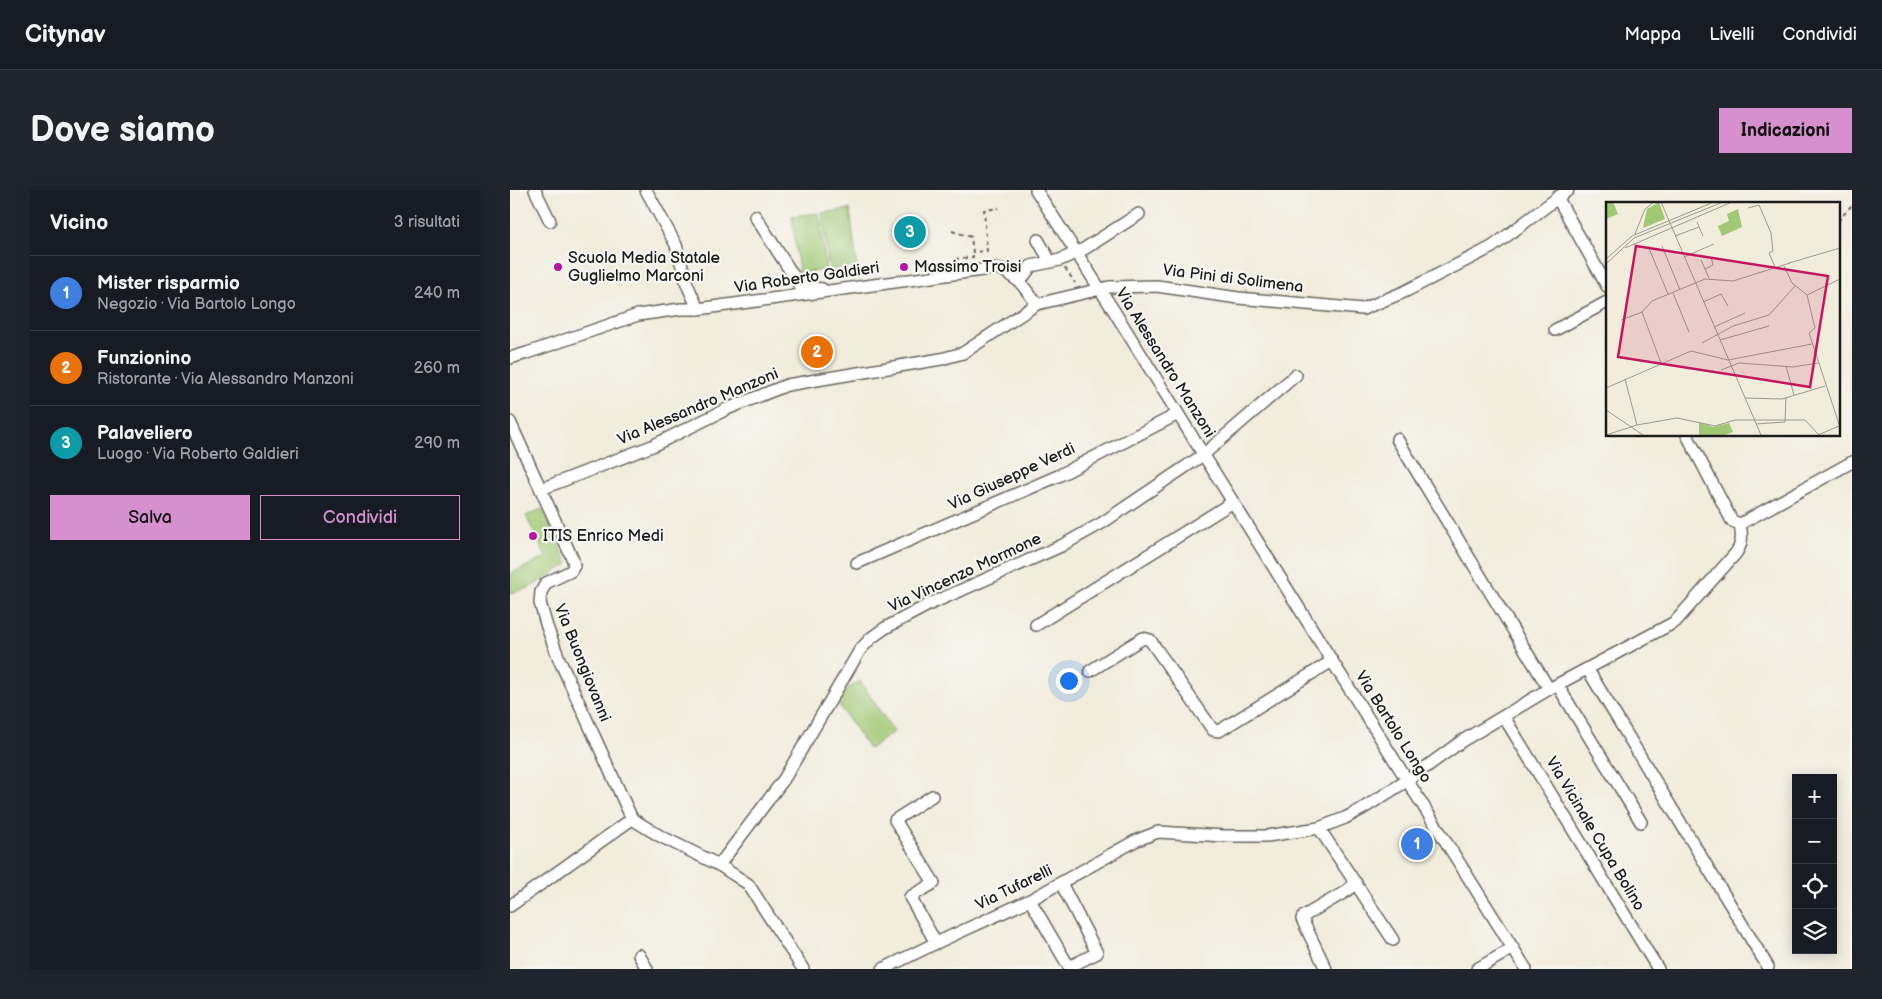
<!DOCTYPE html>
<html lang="it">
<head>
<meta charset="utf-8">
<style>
	:root { --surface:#171b24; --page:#20242c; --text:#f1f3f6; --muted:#9ea1a6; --line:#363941; --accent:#d690ce }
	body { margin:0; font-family:"Balsamiq Sans",sans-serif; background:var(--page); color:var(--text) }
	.controls { position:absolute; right:15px; bottom:15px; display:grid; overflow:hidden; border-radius:0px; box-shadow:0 2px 12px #0003 }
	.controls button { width:45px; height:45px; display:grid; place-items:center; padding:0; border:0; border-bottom:1px solid var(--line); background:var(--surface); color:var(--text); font:25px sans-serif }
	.you { position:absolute; left:558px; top:490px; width:18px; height:18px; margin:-12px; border:4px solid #fff; border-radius:50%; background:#1a73e8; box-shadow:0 0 0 8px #1a73e833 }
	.badge { display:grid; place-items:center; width:32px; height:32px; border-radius:50%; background:var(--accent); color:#fff; font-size:16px; font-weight:700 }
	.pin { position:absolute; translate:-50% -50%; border:2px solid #fff; box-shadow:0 1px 5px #0006 }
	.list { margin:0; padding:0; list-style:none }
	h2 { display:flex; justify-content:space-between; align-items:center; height:65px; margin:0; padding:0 20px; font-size:21px }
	h2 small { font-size:16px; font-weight:400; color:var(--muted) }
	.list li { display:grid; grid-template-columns:32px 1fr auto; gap:15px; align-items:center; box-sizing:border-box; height:75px; padding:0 20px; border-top:1px solid var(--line) }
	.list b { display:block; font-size:19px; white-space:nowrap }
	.list p { margin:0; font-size:16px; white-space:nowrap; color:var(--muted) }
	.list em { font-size:16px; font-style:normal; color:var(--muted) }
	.actions { display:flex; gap:10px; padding:15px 20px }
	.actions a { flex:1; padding:11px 0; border:1px solid var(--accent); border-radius:0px; text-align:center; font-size:18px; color:var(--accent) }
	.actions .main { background:var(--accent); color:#111 }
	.icon { flex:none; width:28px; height:28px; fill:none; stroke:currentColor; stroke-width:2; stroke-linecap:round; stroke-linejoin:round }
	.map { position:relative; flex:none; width:1342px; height:779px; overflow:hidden; border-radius:0px }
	header { display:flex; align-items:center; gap:30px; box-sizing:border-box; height:70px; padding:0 25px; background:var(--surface); border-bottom:1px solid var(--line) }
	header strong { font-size:24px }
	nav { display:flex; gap:28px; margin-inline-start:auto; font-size:18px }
	.intro { display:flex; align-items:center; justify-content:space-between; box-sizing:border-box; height:120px; padding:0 30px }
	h1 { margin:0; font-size:35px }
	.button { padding:12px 22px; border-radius:0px; background:var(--accent); color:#111; font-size:18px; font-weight:700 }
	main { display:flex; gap:30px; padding:0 30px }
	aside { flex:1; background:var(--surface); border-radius:0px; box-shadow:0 2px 12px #0003 }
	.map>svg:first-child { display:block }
	.green { fill:#a1c873; stroke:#5e7248 }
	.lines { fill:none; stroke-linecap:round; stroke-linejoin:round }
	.minor-casing { stroke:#67655f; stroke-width:14 }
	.path { stroke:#67655f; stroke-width:2; stroke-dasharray:4 4; stroke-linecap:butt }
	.minor { stroke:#fff; stroke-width:11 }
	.poi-dot { fill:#b5179e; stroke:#f6f6f2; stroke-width:2 }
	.labels { text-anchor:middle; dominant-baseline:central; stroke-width:4.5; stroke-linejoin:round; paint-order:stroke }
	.poi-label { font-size:16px; fill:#1c1c1c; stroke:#f6f6f2; text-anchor:start }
	.street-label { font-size:16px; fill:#1c1c1c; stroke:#f6f6f2 }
	.inset-road { fill:none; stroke:#9c998f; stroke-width:1 }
	.view { fill:#c2185b; fill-opacity:0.15; stroke:#c2185b; stroke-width:2.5 }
	.inset-edge { fill:none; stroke:#1c1c1c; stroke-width:2.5 }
</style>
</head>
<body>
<header>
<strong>Citynav</strong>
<nav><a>Mappa</a><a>Livelli</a><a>Condividi</a></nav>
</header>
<div class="intro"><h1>Dove siamo</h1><a class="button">Indicazioni</a></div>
<main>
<aside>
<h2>Vicino<small>3 risultati</small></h2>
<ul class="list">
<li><span class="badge" style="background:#3f7fe0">1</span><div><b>Mister risparmio</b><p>Negozio · Via Bartolo Longo</p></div><em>240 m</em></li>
<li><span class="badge" style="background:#e8710a">2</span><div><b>Funzionino</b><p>Ristorante · Via Alessandro Manzoni</p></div><em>260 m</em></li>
<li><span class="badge" style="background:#0f9aa8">3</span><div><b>Palaveliero</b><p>Luogo · Via Roberto Galdieri</p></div><em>290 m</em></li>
</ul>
<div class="actions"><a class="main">Salva</a><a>Condividi</a></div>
</aside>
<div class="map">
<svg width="1342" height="779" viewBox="0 0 1342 779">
	<rect width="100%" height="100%" fill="#f6f6f2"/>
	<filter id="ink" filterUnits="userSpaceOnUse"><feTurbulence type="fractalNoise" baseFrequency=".02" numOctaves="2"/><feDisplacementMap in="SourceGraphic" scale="10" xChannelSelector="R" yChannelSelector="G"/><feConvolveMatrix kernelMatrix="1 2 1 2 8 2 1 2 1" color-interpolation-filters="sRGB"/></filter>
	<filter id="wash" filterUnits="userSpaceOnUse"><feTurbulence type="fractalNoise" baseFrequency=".0096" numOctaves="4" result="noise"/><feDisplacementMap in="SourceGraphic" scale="20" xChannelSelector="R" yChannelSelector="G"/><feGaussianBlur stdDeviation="1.12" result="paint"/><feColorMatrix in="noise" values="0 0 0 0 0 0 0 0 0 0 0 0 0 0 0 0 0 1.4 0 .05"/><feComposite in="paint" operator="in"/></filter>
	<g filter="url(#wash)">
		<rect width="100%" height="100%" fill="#f1ecdb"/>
		<g class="green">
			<polygon points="340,19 347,76 319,80 312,23"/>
			<polygon points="309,23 316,80 289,83 282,26"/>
			<polygon points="32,319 58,374 19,398 0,403 0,384 36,367 16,326"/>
			<polygon points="350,491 384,542 359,559 324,508"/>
		</g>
	</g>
	<g filter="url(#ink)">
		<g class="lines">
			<g class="minor-casing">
				<g id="minor">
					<polyline points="25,0 40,31"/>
					<polyline points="136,0 166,55 177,94 188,119"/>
					<polyline points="526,0 604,121 822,471 1016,779"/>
					<polyline points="1047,7 1097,96"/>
					<polyline points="245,26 290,96 312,99"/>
					<polyline points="528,50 540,71"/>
					<polyline points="527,114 510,92 521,76 550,70 574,59 629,24"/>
					<polyline points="1045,140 1097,112"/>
					<polyline points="0,168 17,163 128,125 171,119 188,119 487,78 493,80 510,92"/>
					<polyline points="0,232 63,370 64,376 61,381 36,393 31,402 30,413 37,437 49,469 122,629 150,646 209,675 238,694 293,779"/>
					<polyline points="887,249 1039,499"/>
					<polyline points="31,299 142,256 217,219 277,195 431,169 453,163 527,114 599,97 647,96 728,108 853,119 894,102 982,57 1058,0"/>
					<polyline points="1230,334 1342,272"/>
					<polyline points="347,373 548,286 668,224"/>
					<polyline points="526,435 723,312"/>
					<polyline points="1078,480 1258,777"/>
					<polyline points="580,481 633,448 640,450 703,540 709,541 822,471"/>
					<polyline points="1048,496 1131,632"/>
					<polyline points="994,527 1148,779"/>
					<polyline points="422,606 385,630 424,693 400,707 426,753"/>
					<polyline points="809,638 883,750"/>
					<polyline points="209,675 274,589 350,460 361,448 375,438 420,414 551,356 592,333 693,265 786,185"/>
					<polyline points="520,710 559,777 587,763 551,693"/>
					<polyline points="0,716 122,629"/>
					<polyline points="129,765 137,779"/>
					<path d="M373,779L426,753L520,710L625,651L648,642L714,646H757L809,638L835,628L852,619L898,590L952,551L1039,499L1165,432L1226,363C1233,353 1232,345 1230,334L1222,331L1177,245"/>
					<polyline points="816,779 792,729 794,726 835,702 846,693"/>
					<polyline points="967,779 1003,758"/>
				</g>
			</g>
			<g class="path">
				<polyline points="1328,31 1342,15"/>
				<polyline points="442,41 461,47 463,62 477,61 474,20 489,18"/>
				<polyline points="445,69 463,67 463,62"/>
				<polyline points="555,78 565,93"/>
				<polyline points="352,80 363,79"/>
			</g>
			<use href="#minor" class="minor"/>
		</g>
	</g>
	<g class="poi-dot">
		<circle cx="48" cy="77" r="5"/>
		<circle cx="394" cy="77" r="5"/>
		<circle cx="23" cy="346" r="5"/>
	</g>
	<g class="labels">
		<g class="poi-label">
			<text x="58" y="68">Scuola Media Statale<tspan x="58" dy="18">Guglielmo Marconi</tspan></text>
			<text x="404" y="77">Massimo Troisi</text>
			<text x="33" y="346">ITIS Enrico Medi</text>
		</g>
		<g class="street-label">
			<text transform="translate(297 88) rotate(-8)">Via Roberto Galdieri</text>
			<text transform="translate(723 89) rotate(7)">Via Pini di Solimena</text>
			<text transform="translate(655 173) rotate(58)">Via Alessandro Manzoni</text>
			<text transform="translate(188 217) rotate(-23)">Via Alessandro Manzoni</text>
			<text transform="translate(502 287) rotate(-25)">Via Giuseppe Verdi</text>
			<text transform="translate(455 383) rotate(-25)">Via Vincenzo Mormone</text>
			<text transform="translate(72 473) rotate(68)">Via Buongiovanni</text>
			<text transform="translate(883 537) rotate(58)">Via Bartolo Longo</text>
			<text transform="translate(1085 644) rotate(59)">Via Vicinale Cupa Bolino</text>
			<text transform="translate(504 698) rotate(-26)">Via Tufarelli</text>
		</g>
	</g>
	<g transform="translate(1096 12)">
		<rect width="234" height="234" fill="#f1ecdb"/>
		<path d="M0,0H7L12,12L0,17ZM53,0L59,17L37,26L41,7ZM132,7L136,25L116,34L112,24L123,19L121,12ZM93,220L107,225L123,221L127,230L119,233H93Z" fill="#a1c873"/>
		<path class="inset-road" d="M55,0L155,233M142,6L153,3L165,31L167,49L163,51L169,65M91,20L97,34M29,32L39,7L48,0M69,34L93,25M42,44L62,92M56,44L74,88M19,46L126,0M78,55L108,42M0,57L26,34L108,0M95,58L103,76M183,61L234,46M0,62L28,36L117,0M178,64L186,81L201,93L209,126L203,131L234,225M99,67L107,63L105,55M67,91L83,130M201,93L234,77M97,100L115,92L122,104M15,118L36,110M108,125L139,111M114,138L163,124M96,141L127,124L163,113L189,84M55,161L36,110L46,99L99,77L127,79L184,61M133,161L187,165L212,161M180,164L188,193M115,168L133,161M19,177L31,223L71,216L109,224L129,218H199L213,233M0,186L85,149L122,158L206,142M139,196L176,197L219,184M0,208L37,233M179,220L180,195M150,222L179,220M0,233L31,223M212,233L233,224"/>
		<path class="view" d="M30,44L222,74L204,185L12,155Z"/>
		<rect width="234" height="234" class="inset-edge"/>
	</g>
</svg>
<div class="controls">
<button>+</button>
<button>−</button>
<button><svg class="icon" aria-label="locate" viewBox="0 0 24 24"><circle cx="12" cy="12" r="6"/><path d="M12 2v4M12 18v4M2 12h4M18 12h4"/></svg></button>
<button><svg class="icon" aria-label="layers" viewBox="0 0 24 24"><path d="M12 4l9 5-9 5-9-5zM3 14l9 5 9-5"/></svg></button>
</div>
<div class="you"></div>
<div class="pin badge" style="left:907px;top:654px;background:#3f7fe0">1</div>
<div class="pin badge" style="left:307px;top:162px;background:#e8710a">2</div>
<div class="pin badge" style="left:400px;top:42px;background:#0f9aa8">3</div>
</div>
</main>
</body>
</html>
